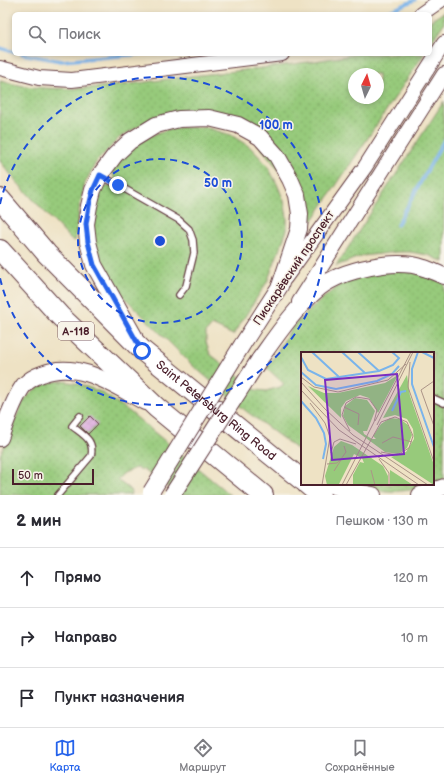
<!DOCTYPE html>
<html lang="ru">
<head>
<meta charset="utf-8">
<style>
	:root { --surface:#fff; --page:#f2f2f3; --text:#2b2b33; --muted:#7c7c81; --line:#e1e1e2; --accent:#2563eb }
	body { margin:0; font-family:"Balsamiq Sans",sans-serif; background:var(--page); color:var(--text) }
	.compass { position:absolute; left:348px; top:68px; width:36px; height:36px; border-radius:50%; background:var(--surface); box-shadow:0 2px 6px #0003; rotate:5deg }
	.scale { position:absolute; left:12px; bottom:10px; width:82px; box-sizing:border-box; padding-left:4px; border:2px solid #4a1f2b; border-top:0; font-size:11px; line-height:14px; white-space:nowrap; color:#4a1f2b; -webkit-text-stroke:3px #f7f3e8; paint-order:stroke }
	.stop { position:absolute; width:12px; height:12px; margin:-9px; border:3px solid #2563eb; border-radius:50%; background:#fff }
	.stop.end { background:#2563eb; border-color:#fff; box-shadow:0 1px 4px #0008 }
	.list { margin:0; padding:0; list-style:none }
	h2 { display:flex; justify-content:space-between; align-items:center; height:52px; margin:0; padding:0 16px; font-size:17px }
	h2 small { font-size:13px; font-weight:400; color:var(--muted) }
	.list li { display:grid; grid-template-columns:26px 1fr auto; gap:12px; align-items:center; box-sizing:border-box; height:60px; padding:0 16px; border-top:1px solid var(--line) }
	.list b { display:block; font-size:15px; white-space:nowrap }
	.list em { font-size:13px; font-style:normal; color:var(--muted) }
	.icon { flex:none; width:22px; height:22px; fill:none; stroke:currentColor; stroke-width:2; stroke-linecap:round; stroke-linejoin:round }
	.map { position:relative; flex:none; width:444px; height:495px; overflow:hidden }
	.search { position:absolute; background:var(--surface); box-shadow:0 2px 6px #0003; left:12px; right:12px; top:12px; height:44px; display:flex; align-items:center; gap:10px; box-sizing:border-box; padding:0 14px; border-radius:6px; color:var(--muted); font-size:15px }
	.sheet { height:232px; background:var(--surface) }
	nav { display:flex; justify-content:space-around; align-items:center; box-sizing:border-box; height:56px; border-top:1px solid var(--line); background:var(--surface); font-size:11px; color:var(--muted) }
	nav a { display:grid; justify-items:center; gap:2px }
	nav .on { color:var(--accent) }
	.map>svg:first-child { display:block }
	.grass { fill:url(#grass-dots); stroke:#707453; fill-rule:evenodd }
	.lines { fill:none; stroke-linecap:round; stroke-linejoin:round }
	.stream { stroke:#7ab4eb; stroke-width:3.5 }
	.building { fill:url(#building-cross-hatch) }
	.service-casing { stroke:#633c42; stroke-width:8 }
	.tertiary-casing { stroke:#633c42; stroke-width:16 }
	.secondary-casing { stroke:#633c42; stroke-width:18 }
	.motorway-casing { stroke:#633c42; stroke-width:22 }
	.service { stroke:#fff; stroke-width:5.5 }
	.tertiary { stroke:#fff; stroke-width:14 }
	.secondary { stroke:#fff; stroke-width:16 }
	.motorway { stroke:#fff; stroke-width:20 }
	.secondary-bridge-casing { stroke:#633c42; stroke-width:18; stroke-linecap:butt }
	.secondary-bridge { stroke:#fff; stroke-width:16 }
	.route { stroke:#2563eb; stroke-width:5 }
	.ring { fill:none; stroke:#1d4ed8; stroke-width:2; stroke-dasharray:7 5 }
	.labels { text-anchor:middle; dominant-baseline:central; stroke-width:3; stroke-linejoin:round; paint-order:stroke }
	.shield { fill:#f7f3e8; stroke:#7e5f64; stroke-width:1 }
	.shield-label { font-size:11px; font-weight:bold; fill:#4a1f2b }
	.street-label { font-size:12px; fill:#4a1f2b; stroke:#f7f3e8 }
	.inset-river { fill:none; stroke:#7ab4eb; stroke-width:2 }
	.inset-road { fill:none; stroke:#ac9487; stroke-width:1 }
	.view { fill:#7b2cbf; fill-opacity:0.15; stroke:#7b2cbf; stroke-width:2 }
	.inset-edge { fill:none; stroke:#4a1f2b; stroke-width:2 }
	.centre { fill:#1d4ed8; stroke:#f7f3e8; stroke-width:2 }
	.ring-label { font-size:12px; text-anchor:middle; font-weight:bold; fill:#1d4ed8; stroke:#f7f3e8; stroke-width:3; stroke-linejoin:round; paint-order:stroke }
</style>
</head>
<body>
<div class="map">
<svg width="444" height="495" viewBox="0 0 444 495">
	<defs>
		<pattern id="grass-dots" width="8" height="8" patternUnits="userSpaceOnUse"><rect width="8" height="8" fill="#97ca7b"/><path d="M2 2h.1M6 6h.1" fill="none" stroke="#84ad6a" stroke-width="1.8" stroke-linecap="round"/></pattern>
		<pattern id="building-cross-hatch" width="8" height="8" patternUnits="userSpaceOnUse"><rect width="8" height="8" fill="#deade0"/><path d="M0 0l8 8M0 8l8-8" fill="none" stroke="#c094c0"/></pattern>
	</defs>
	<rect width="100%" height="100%" fill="#f7f3e8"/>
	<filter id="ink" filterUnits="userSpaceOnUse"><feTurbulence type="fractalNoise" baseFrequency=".025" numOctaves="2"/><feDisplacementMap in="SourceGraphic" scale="8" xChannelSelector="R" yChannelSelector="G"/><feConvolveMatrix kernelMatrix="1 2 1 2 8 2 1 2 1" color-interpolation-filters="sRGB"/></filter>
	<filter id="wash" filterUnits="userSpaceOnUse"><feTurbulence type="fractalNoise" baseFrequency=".012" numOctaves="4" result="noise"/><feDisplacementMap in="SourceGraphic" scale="16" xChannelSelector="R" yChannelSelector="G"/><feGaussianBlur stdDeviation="0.9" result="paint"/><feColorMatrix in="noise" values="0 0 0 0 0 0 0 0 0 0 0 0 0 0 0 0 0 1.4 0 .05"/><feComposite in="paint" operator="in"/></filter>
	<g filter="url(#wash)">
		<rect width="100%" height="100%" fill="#eee2c4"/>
		<g class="grass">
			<polygon points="444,12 444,23 430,44 430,21"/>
			<path d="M357,54H424L305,232L299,195L238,119L147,121L119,138L96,162L85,183L79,210L77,231L75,241L70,239L15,180L0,161V81C62,97 128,84 191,76C246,70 302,64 357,54ZM354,74H378V98H354Z"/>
			<polygon points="444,101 444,262 428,255 410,252 397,252 362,256 336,266"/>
			<path d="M204,127L231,135L250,147L267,165L277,184L284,201L287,217V230L267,282L233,335L212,325L206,332V342L210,354L256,390L266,391L280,387L284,384L267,368L293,326L322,299L341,284L364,274L407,270L444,283V479C416,492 395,494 365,488C359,487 352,487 346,484H433V353H302V453L246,411L192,365L118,291L105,272L95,251L92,234L99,189L105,187L117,185L111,169C130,149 148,132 176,128C185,127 195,128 204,127Z"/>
			<path d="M63,381L79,384L101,392L130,412L230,495H179L144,470L136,468L124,473L117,480L132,491L130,495H0V455L22,404C32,388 45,382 63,381Z"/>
		</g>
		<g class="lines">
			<g class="stream">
				<polyline points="383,14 415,0"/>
				<polyline points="0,48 14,52"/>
				<polyline points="22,54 61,61 140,54"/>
				<polyline points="397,225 444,140"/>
			</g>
		</g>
		<g id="blocks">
			<polygon class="building" points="90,416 98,424 88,434 80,426"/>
		</g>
	</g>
	<g filter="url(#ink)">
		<use href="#blocks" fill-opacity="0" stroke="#633c42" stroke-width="1"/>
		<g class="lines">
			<g class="service-casing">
				<g id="service">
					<polyline points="102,176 179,220 189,229 193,240 194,253 186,286 179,295"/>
					<polyline points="433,398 444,403"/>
					<path d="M58,495L91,456C95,440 83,435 72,426L80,416"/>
				</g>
			</g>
			<g class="tertiary-casing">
				<g id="tertiary">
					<polyline points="421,14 441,0"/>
					<polyline points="0,68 39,78 72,80 282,54"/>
					<polyline points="285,278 365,167 444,43"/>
					<polyline points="299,302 444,74"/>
				</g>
			</g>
			<g class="secondary-casing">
				<g id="secondary">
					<polyline points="134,336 94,265 88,242 86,224 89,206 93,190 100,175 115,155 130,141 156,125 179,119 209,118 238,125 260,137 277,156 290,179 297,195 300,214 299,229 280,286 242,345"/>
					<path d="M259,360C277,335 295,308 319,288C343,269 396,258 424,268C431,270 438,274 444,276"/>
					<path d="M0,438C5,424 15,396 24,385C29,380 36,376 42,374C78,359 115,386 145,402"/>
					<polyline points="328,484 351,491 373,495"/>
					<polyline points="420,495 444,487"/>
				</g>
			</g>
			<g class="motorway-casing">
				<g id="motorway">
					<path id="s1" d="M0,199L47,254L143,351L302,480"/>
					<polyline points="0,250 60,316 157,408 263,495"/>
					<polyline points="307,484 320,495"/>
				</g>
			</g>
			<use href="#service" class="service"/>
			<use href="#tertiary" class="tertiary"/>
			<use href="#secondary" class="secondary"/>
			<use href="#motorway" class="motorway"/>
			<g class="secondary-bridge-casing">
				<g id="secondary-bridge">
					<polyline points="151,492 242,345"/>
					<polyline points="172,495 259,360"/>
				</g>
			</g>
			<use href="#secondary-bridge" class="secondary-bridge"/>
		</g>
	</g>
	<g class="lines" filter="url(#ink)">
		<polyline class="route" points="118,185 100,175 93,190 89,206 86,224 88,242 94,265 142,351"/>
	</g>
	<g class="ring">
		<circle cx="160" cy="241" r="82"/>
		<path d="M0 204A164 164 0 1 1 0 278"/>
	</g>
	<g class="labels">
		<rect class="shield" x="58" y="322" width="36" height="18" rx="3"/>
		<g class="shield-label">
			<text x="76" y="331">А-118</text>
		</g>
		<g class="street-label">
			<text transform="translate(294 268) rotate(-56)">Пискарёвский проспект</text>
			<text stroke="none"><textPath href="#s1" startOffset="303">Saint Petersburg Ring Road</textPath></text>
		</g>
	</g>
	<g transform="translate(301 352)">
		<rect width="133" height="133" fill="#eee2c4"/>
		<path d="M97,23L77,61L68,46L59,43L45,49L40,56V66L7,34L23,41H37L84,31ZM106,23L109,44L133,113V133L90,105L105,100L113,87L112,77L106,67L94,63L82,66ZM54,46L66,48L74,59L66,79H62L63,82L71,87H75L72,84L80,72L89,66L99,67L107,73L111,83L106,96L97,102L84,100L47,73L42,64L44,54ZM40,89L51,93L82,114L87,124V133H52V123L59,110L63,111L61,106L53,102L38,132L26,133L24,124L33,95ZM89,118L112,133H89Z" fill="#97ca7b"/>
		<path class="inset-river" d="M11,0L38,25M41,0L64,21M57,0L78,19M117,0L111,17V32L133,95M121,0L133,6M0,5L7,18L25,27L78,19L92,13L98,6L91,0M0,20L15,33L35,37L76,29L91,22L98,14M0,49L15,66L23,81L25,92L22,107M91,59L100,40L105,39"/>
		<path class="inset-road" d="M109,10L107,35L133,110M0,25L13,35L37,40L87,28L105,12M133,29L120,38L133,74M0,30L24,57L52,83L127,133M0,38L38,78L118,133M9,51L24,71L29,85L21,133M43,55L58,62L57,73M74,69L110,0M76,73L112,0M81,91L92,85L111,90M30,101L33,90L39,87L55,92M78,107L88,121V133M26,112L36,111L40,107L45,100L43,94M70,118L74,133M33,119L40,108M41,133L73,70L76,58L68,47L55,45L45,51L41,63L49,79M45,133L80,70L94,65L106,70L112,84L108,96L96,103L80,100"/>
		<path class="view" d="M96,22L103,102L31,108L24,28Z"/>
		<rect width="133" height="133" class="inset-edge"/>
	</g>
	<circle cx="160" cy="241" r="6" class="centre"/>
	<g class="ring-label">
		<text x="276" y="129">100 m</text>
		<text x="218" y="187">50 m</text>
	</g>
</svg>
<svg class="compass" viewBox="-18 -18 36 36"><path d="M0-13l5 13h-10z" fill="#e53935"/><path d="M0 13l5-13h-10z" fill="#7c7c81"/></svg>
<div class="scale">50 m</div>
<div class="stop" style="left:142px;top:351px"></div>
<div class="stop end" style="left:118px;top:185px"></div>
<div class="search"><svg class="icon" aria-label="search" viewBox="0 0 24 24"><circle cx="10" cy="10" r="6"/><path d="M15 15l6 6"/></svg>Поиск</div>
</div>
<section class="sheet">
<h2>2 мин<small>Пешком · 130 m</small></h2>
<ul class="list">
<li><svg class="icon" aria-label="ahead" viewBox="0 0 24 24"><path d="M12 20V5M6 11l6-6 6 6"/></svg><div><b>Прямо</b></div><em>120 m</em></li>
<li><svg class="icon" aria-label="right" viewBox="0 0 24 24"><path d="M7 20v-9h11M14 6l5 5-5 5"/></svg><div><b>Направо</b></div><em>10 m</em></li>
<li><svg class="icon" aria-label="arrive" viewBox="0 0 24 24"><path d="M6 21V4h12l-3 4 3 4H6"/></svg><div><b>Пункт назначения</b></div></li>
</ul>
</section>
<nav>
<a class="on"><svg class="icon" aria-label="map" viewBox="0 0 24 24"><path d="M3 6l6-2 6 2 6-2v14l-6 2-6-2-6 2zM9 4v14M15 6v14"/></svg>Карта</a>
<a><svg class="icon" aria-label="directions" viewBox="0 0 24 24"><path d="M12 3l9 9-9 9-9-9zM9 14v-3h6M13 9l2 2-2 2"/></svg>Маршрут</a>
<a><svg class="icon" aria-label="saved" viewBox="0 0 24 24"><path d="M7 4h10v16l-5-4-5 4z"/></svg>Сохранённые</a>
</nav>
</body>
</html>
